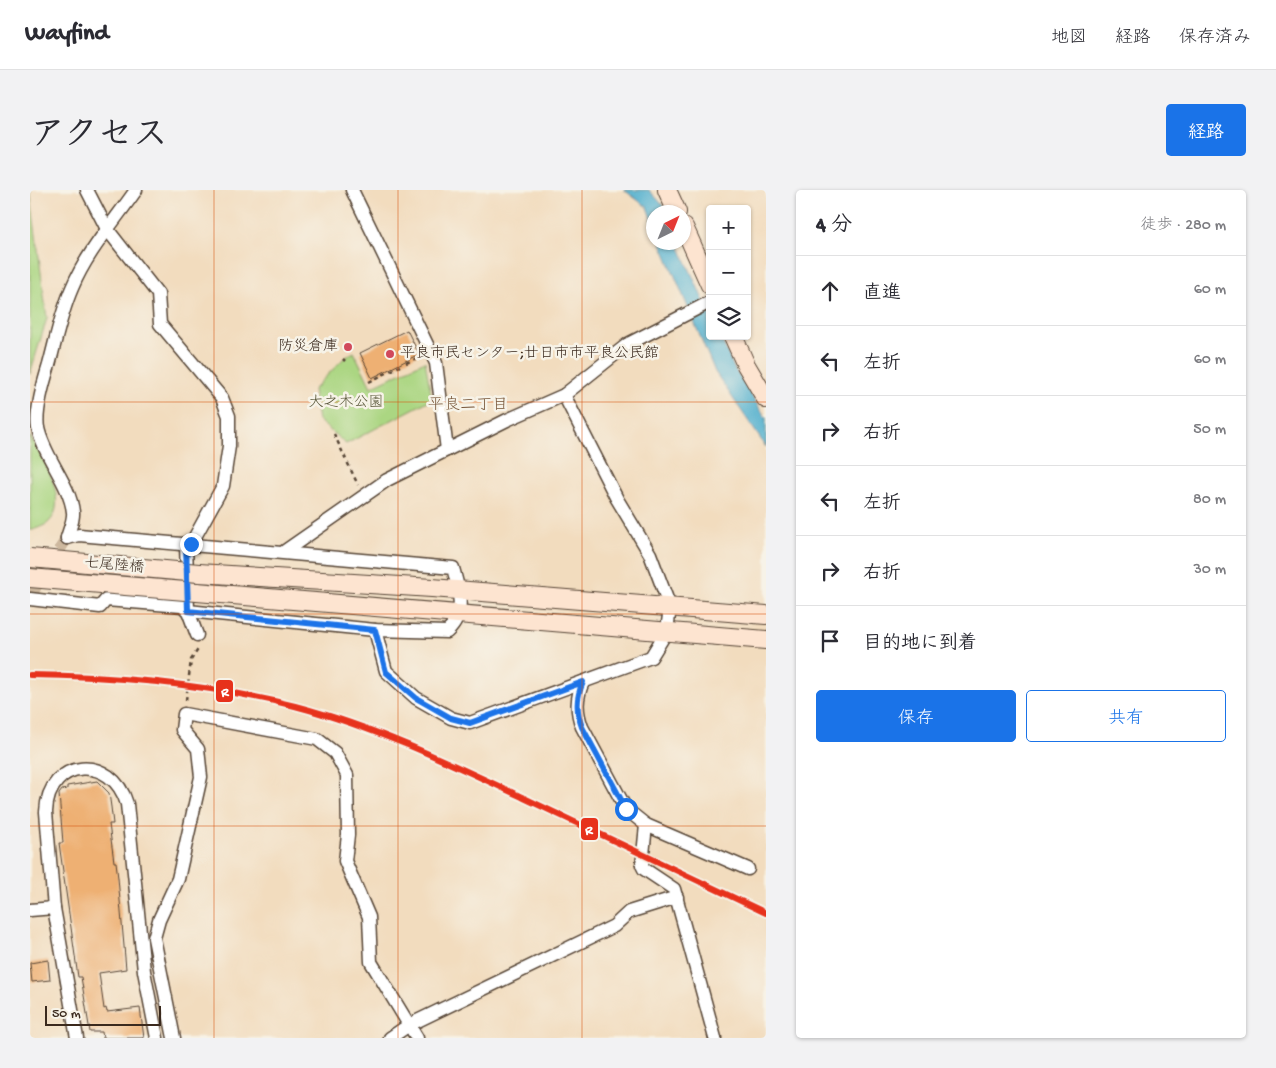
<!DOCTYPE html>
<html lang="ja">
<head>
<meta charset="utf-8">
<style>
	:root { --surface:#fff; --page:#f2f2f3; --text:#2b2b33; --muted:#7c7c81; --line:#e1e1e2; --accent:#1a73e8 }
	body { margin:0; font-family:"Gochi Hand","Klee One",sans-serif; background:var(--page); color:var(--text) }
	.controls { position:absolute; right:15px; top:15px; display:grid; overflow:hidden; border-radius:5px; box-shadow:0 1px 4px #0004 }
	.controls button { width:45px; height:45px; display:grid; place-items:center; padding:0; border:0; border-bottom:1px solid var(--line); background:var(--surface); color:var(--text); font:25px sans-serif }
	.compass { position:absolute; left:616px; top:15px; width:45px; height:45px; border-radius:50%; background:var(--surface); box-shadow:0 1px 4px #0004; rotate:43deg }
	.scale { position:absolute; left:15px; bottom:12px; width:116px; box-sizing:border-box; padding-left:5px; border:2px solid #3b2a1e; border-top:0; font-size:14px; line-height:18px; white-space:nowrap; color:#3b2a1e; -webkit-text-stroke:4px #f7f3e8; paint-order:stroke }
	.stop { position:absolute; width:15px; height:15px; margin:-11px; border:4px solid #1a73e8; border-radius:50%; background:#fff }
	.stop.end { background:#1a73e8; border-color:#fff; box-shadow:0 1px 5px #0008 }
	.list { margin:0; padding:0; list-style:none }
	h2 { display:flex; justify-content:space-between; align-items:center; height:65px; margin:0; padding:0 20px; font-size:21px }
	h2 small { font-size:16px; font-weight:400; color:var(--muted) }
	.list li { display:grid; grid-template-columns:32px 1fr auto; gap:15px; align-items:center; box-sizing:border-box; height:70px; padding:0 20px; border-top:1px solid var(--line) }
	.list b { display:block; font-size:19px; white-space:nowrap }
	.list em { font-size:16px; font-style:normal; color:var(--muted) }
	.actions { display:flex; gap:10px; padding:15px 20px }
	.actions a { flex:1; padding:11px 0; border:1px solid var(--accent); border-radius:5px; text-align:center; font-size:18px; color:var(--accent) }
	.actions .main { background:var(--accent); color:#fff }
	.icon { flex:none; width:28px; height:28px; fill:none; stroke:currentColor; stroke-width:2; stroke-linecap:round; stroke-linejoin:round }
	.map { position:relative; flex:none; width:736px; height:848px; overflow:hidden; border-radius:5px }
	header { display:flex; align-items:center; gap:30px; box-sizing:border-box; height:70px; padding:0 25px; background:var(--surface); border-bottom:1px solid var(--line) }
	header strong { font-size:24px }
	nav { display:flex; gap:28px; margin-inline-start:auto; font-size:18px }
	.intro { display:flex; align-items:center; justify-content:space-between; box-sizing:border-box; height:120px; padding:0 30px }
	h1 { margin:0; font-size:35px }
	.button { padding:12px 22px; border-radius:5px; background:var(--accent); color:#fff; font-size:18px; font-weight:700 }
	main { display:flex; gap:30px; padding:0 30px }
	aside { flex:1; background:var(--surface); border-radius:5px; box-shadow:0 1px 4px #0004 }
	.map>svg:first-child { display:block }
	.green { fill:#abd682; stroke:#738050 }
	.water { fill:#4fafce; stroke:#456c76 }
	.building { fill:#eeb073 }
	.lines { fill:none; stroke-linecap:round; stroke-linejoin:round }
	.street-tunnel { stroke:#cdb89e; stroke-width:12; stroke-dasharray:12 6; stroke-linecap:butt }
	.street-casing { stroke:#564536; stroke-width:15 }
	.secondary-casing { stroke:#564536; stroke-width:20 }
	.path { stroke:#564536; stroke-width:2.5; stroke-dasharray:4 4; stroke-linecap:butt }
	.street { stroke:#fff; stroke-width:12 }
	.secondary { stroke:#fde4d0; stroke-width:18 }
	.secondary-bridge-casing { stroke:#564536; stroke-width:20; stroke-linecap:butt }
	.secondary-bridge { stroke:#fde4d0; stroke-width:18 }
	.rail-1-casing { stroke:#f7f3e8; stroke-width:10 }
	.rail-1 { stroke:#e7311b; stroke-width:6 }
	.route { stroke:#1a73e8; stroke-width:6 }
	.grid { fill:none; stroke:#d7540e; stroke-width:1; stroke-opacity:0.55 }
	.poi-dot { fill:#d1495b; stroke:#f7f3e8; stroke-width:2 }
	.labels { text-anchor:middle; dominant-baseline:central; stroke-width:5; stroke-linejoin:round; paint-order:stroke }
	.poi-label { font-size:15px; fill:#3b2a1e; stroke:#f7f3e8; text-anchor:end }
	.park-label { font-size:15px; fill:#575537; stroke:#f7f3e8 }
	.street-label { font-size:15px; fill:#3b2a1e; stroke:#f7f3e8 }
	.neighbourhood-label { font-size:16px; fill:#7a593c; stroke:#f7f3e8 }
	.line-badge { stroke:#f7f3e8; stroke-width:2 }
	.badge-label { font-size:14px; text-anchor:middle; font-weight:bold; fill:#fff }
</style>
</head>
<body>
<header>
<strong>Wayfind</strong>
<nav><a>地図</a><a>経路</a><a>保存済み</a></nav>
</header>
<div class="intro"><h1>アクセス</h1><a class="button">経路</a></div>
<main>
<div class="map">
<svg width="736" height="848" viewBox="0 0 736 848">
	<rect width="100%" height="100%" fill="#f7f3e8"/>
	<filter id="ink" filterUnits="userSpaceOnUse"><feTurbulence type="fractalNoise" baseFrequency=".02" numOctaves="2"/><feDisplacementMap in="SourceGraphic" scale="10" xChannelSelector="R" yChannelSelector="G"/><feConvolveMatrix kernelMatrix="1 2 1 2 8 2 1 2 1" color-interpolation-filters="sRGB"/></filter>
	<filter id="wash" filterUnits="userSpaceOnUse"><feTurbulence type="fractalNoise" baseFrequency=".0096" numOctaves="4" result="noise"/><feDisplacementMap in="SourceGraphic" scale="20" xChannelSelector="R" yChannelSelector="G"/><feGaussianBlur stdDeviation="1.12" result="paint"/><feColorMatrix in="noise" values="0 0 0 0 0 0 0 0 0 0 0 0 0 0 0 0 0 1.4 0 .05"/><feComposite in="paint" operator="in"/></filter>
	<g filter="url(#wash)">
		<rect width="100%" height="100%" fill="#f2dcbe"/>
		<g class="green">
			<polygon points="0,0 17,128 0,184"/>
			<polygon points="324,162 341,197 395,171 402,209 316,254 288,230 283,200 313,169"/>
			<path d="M0,246C12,266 41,312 18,333C14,336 5,339 0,341Z"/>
		</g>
		<g class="water">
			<polygon points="594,0 619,0 632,14 636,22 624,22 623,34 617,17"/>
			<polygon points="631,53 648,53 680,125 680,146 690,146 704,178 736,228 736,257 685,182"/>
		</g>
		<g id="blocks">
			<g class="building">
				<polygon points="377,140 389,164 342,188 330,163"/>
				<polygon points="67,591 79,603 81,617 83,634 79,634 84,672 86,672 88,688 96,779 69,783 74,819 76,818 77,822 110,818 114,848 73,848 72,842 60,842 51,787 48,787 29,653 33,653 29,604 32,600 37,599 37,596"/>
				<polygon points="18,770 20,790 2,792 0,773"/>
			</g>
		</g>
	</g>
	<g filter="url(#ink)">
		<use href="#blocks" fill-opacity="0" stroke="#564536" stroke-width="1"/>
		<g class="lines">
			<polyline class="street-tunnel" points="0,406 37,348"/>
			<g class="street-casing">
				<g id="street">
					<polyline points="57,0 77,39 128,104 130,134 192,208 199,226 199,256 193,296 161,354"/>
					<polyline points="322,0 406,173 417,260"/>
					<path d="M37,348C39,340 44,330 43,322C40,294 14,267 8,238C5,221 14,191 19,175C26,149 31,123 42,98C57,62 84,32 106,0"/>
					<polyline points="156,353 158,421 167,445"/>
					<polyline points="255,361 357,290 477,230 534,205 598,154 680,112"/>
					<path d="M0,409L70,417L76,410L152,416L158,421L345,440L417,442C437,424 429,400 423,378L49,345L37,348"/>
					<polyline points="345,440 356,481 386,508 421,528 440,533 621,467 637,441 640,417 620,364 587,309 534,205"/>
					<path d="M553,492C546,508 546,521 552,537L596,619L616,635L612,675L614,679L644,699L685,848"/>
					<polyline points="616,635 718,679"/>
					<polyline points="0,720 24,718"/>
					<path d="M47,848L24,718L16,622C18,568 82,563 97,614L114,781L127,848"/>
					<polyline points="144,848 124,748 129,730 148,689 171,587 168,559 152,540 154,524 287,549 305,563 317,585 318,645 315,671 339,727 341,772 387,848"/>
					<polyline points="360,848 379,835 584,736 599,722 647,707"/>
				</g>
			</g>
			<g class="secondary-casing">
				<g id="secondary">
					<polyline points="637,0 647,22"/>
					<polyline points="654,37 680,95"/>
					<polyline points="703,146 716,175 736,209"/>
					<polyline points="169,383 402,398 736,425"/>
					<polyline points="167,402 736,450"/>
				</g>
			</g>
			<g class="path">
				<polyline points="313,169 315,171"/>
				<polyline points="376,173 388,168"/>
				<polyline points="339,192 370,176"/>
				<polyline points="304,244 328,295"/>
				<polyline points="156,510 161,470 169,458"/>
			</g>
			<use href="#street" class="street"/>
			<use href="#secondary" class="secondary"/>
			<g class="secondary-bridge-casing">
				<g id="secondary-bridge">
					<polyline points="0,368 169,383"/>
					<polyline points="0,388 167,402"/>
				</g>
			</g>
			<use href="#secondary-bridge" class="secondary-bridge"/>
			<g class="rail-1-casing">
				<path id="rail-1" d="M0,485C89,486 178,494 265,516C345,537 420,573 494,608C575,646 655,685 736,723"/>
			</g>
			<use href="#rail-1" class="rail-1"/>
		</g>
	</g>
	<g class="lines" filter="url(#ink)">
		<path class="route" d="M161,354L156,353L158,421L345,440L356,482L386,508L421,528L440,533L553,492C546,508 546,521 552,537L596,619"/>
	</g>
	<path class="grid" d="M184,0V848M368,0V848M552,0V848M0,212H736M0,424H736M0,636H736"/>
	<g class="poi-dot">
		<circle cx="318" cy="157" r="5"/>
		<circle cx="360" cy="164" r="5"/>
	</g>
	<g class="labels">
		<g class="poi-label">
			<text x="308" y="157">防災倉庫</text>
			<text x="370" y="164" text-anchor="start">平良市民センター;廿日市市平良公民館</text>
		</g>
		<g class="park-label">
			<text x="316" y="213">大之木公園</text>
		</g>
		<g class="street-label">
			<text transform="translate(84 376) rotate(5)">七尾陸橋</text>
		</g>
		<g class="neighbourhood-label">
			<text x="438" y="216">平良二丁目</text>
		</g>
	</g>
	<g class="line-badge">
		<rect x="185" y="489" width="19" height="24" rx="5" fill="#e7311b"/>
		<rect x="550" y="627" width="19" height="24" rx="5" fill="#e7311b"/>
	</g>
	<g class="badge-label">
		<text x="195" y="506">R</text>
		<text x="559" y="644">R</text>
	</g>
</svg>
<div class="controls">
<button>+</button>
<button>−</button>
<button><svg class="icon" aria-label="layers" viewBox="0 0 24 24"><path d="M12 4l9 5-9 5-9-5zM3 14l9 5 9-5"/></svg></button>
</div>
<svg class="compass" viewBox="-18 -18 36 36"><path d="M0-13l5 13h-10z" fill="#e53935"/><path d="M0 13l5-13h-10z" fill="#7c7c81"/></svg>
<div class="scale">50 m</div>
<div class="stop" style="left:596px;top:619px"></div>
<div class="stop end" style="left:161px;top:354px"></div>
</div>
<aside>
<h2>4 分<small>徒歩 · 280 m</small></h2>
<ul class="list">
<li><svg class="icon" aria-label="ahead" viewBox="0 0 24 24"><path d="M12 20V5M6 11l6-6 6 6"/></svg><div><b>直進</b></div><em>60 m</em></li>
<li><svg class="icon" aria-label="left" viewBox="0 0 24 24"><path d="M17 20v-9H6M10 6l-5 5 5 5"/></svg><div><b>左折</b></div><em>60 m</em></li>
<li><svg class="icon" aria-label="right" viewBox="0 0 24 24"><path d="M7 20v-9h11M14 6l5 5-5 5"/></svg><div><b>右折</b></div><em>50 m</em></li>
<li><svg class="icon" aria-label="left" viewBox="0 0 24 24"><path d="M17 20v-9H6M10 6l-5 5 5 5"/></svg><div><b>左折</b></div><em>80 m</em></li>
<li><svg class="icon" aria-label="right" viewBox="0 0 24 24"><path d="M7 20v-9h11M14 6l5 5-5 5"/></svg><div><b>右折</b></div><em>30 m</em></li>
<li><svg class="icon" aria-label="arrive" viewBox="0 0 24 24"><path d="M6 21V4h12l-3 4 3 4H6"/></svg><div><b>目的地に到着</b></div></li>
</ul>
<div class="actions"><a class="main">保存</a><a>共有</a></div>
</aside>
</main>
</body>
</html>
